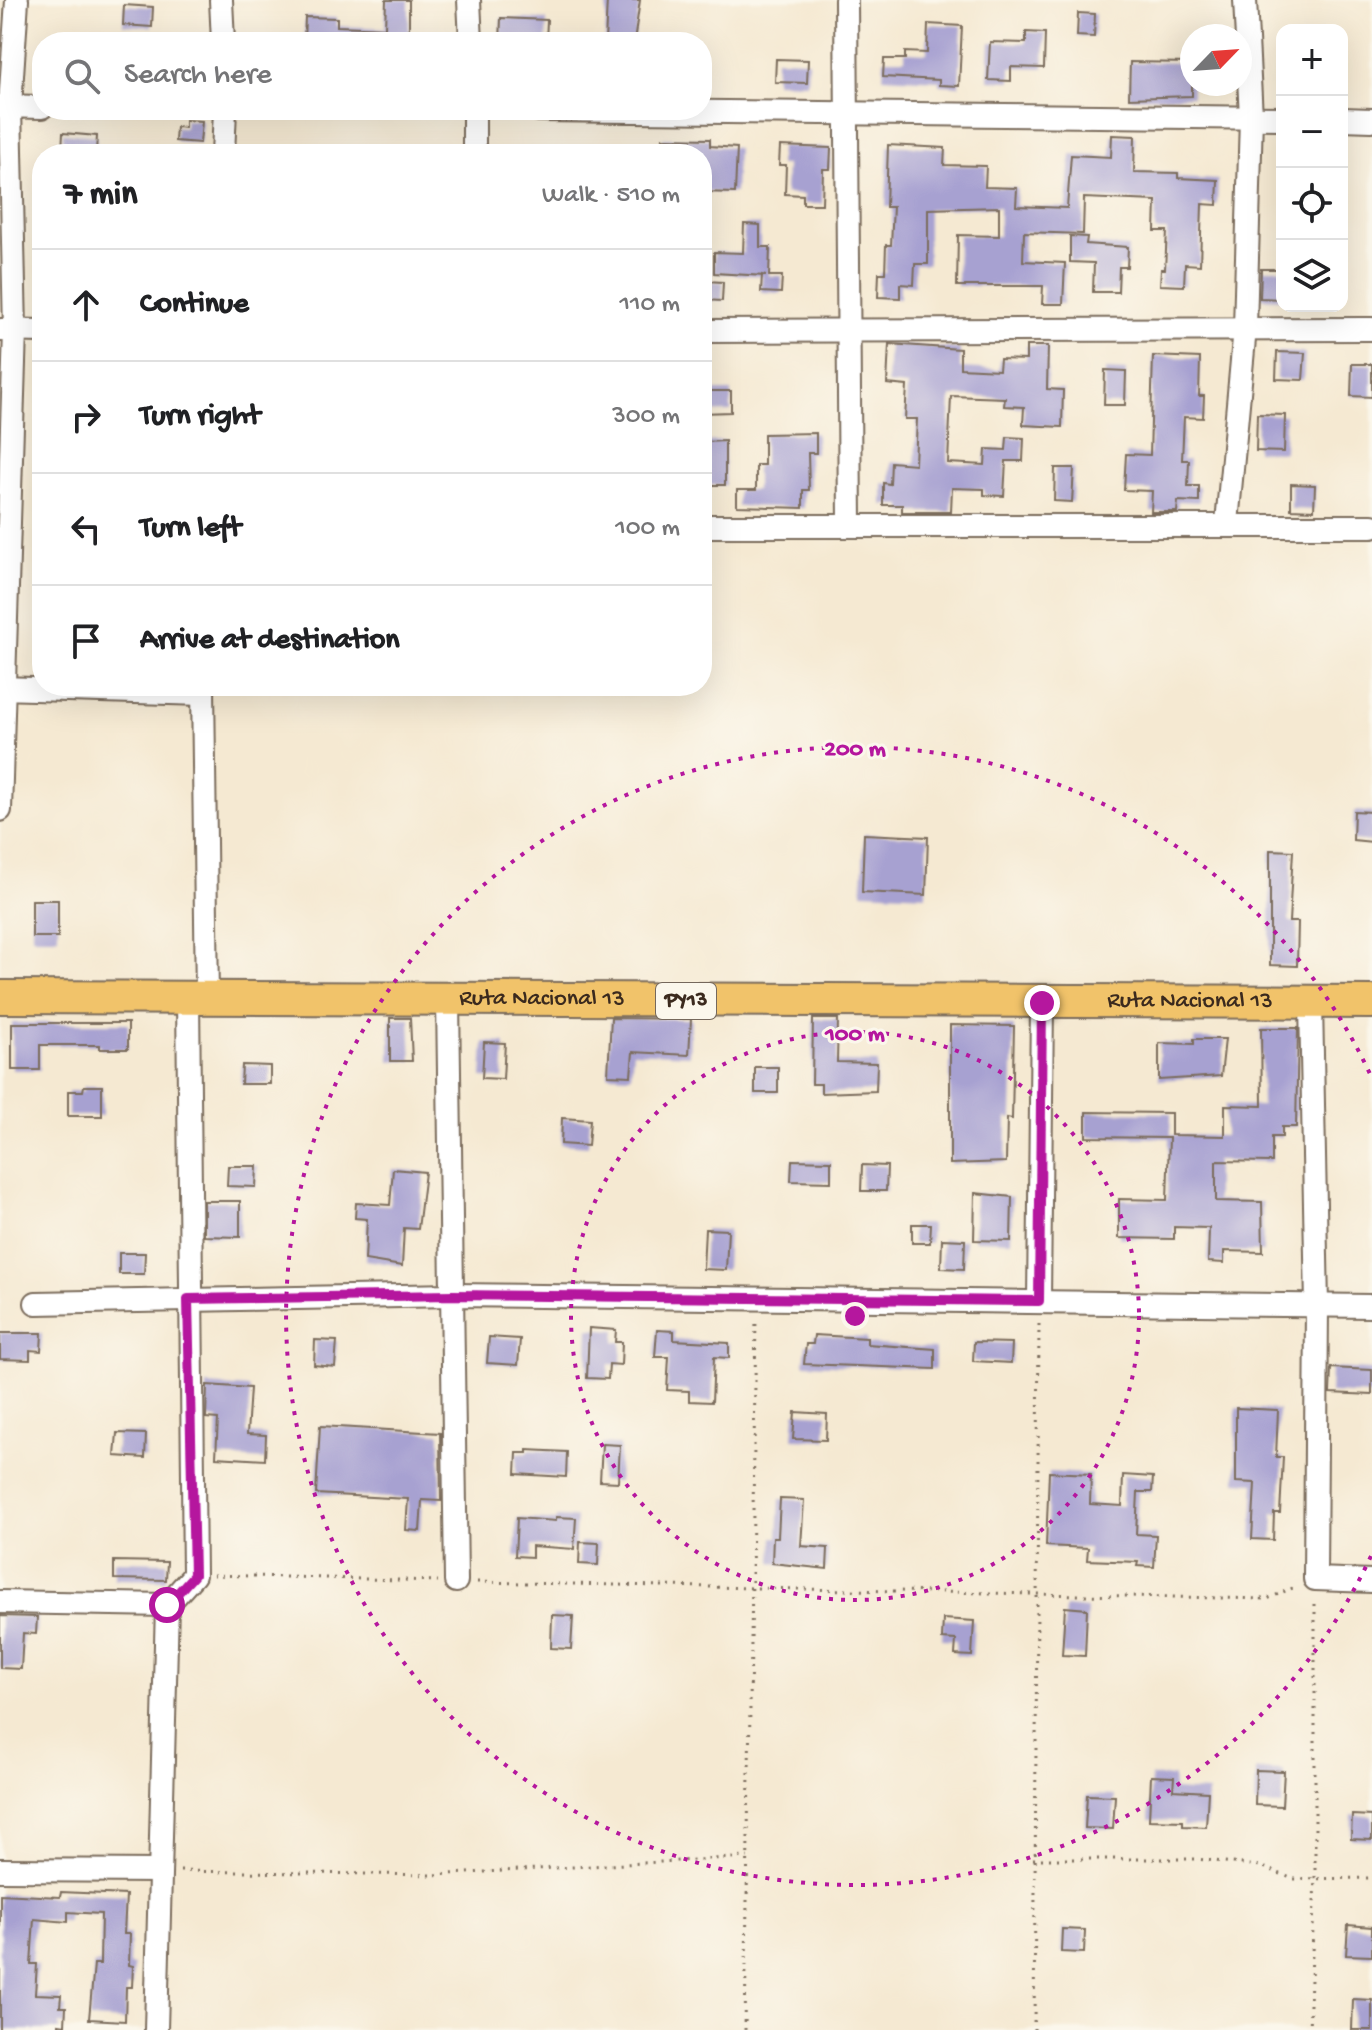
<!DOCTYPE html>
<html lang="en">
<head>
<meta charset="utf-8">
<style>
	:root { --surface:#fff; --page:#f2f2f2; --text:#202124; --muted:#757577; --line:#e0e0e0 }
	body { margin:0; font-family:"Gochi Hand",sans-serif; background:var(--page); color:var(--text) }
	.controls { position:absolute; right:24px; top:24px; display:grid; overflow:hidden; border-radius:16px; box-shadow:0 8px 32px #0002 }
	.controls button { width:72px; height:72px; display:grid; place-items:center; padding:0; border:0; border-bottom:2px solid var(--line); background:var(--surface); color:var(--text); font:40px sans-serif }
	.compass { position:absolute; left:1180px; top:24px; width:72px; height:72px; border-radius:50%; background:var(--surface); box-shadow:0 8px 32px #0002; rotate:65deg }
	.stop { position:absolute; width:24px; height:24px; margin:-18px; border:6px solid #b5179e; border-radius:50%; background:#fff }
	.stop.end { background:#b5179e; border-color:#fff; box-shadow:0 2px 8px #0008 }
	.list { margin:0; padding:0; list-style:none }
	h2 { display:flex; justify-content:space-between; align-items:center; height:104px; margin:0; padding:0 32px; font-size:34px }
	h2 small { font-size:26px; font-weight:400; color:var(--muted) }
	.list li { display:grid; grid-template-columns:52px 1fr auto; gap:24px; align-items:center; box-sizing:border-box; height:112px; padding:0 32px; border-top:2px solid var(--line) }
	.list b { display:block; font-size:30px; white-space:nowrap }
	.list em { font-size:26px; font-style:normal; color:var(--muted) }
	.icon { flex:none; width:44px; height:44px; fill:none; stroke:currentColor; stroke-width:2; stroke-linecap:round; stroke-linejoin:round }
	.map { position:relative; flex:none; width:1372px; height:2030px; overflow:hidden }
	.search { position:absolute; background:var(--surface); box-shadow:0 8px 32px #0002; left:32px; top:32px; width:680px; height:88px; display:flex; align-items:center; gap:20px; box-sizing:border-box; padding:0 28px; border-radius:32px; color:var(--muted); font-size:30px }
	.panel { position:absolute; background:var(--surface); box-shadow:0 8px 32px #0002; left:32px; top:144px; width:680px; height:552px; border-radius:32px }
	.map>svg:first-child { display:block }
	.building { fill:#a7a1d1 }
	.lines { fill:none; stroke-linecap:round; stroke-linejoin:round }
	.minor-casing { stroke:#7c6d5d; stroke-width:26 }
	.highway-casing { stroke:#7c6d5d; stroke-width:36 }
	.path { stroke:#7c6d5d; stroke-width:3; stroke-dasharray:2 6; stroke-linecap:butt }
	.minor { stroke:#fff; stroke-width:22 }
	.highway { stroke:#f1c36a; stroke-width:32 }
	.route { stroke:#b5179e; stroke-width:10 }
	.ring { fill:none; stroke:#b5179e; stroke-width:4; stroke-dasharray:4 8 }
	.labels { text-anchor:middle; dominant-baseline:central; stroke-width:6; stroke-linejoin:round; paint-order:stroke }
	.shield { fill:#fbf7ec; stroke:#75685c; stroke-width:2 }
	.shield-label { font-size:22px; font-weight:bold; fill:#3b2a1e }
	.street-label { font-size:24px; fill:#3b2a1e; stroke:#fbf7ec }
	.centre { fill:#b5179e; stroke:#fbf7ec; stroke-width:4 }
	.ring-label { font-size:24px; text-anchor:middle; font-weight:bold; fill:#b5179e; stroke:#fbf7ec; stroke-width:6; stroke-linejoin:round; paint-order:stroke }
</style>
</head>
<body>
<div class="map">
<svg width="1372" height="2030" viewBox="0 0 1372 2030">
	<rect width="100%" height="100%" fill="#fbf7ec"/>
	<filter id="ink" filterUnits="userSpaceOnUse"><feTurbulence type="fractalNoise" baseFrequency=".0125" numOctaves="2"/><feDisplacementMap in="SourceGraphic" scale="16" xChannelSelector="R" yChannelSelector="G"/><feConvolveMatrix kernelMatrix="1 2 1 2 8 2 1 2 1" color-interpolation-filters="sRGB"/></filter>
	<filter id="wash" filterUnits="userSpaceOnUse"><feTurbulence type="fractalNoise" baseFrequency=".006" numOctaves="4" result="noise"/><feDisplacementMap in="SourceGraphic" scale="32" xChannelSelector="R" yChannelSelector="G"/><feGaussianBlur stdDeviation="1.8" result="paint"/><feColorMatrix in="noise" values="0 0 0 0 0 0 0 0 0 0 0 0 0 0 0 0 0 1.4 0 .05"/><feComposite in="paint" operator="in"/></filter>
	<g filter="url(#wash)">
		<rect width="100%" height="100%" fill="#f5e9d2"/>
		<g id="blocks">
			<g class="building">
				<polygon points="386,0 409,0 409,42 304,42 305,17 337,18 337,26 385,28"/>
				<polygon points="607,0 640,0 634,42 605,42"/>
				<polygon points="124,5 153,7 152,27 123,25"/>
				<polygon points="1078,13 1095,14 1094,37 1077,36"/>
				<polygon points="501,18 547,20 546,42 500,42"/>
				<polygon points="928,24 962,26 959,86 939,85 939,80 883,77 884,59 905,59 905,52 927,53"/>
				<polygon points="1026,32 1045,33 1044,68 1011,67 1011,81 988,80 990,42 1026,43"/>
				<polygon points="776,59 808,60 807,83 775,82"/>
				<polygon points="1130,62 1192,63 1192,96 1129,98"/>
				<polygon points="185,120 202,121 200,143 175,141 176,127 185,128"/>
				<polygon points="63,133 97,136 96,152 62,150"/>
				<polygon points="1112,135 1135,136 1134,172 1178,173 1178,178 1218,180 1217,205 1202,204 1200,265 1185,264 1184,286 1160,285 1161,269 1165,269 1167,231 1155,231 1156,201 1084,198 1083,234 1024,232 1023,261 1065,263 1063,304 1042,304 1043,286 957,286 958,235 999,236 999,207 928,209 928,264 915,264 914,285 900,284 900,298 878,297 879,273 885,273 886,245 891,245 893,207 886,207 888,145 945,148 944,165 986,166 985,187 1017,188 1016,206 1067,208 1071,155 1111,157"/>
				<polygon points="663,138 710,139 710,146 737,148 735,193 702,192 702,154 662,154"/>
				<polygon points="780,146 831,148 830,169 823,169 822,204 803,204 803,195 785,194 786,165 779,165"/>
				<polygon points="744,224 760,225 760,247 770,247 769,276 782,276 781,293 761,292 762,275 766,276 714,273 714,252 743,253"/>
				<polygon points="1070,236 1087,237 1086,244 1128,247 1127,267 1119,267 1118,292 1093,292 1094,263 1070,262"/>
				<polygon points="1261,269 1282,269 1281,299 1260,298"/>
				<polygon points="706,281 723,282 722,301 705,300"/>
				<polygon points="889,344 960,349 960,368 999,370 1000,359 1026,360 1026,346 1048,346 1047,389 1063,390 1062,427 1023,425 1024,407 1004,406 1005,398 951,396 948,463 985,465 986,449 1006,450 1007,437 1024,438 1023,461 1006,461 1004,496 984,495 984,489 952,488 951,512 902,512 902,505 883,505 883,483 890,484 891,462 915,464 917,419 905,419 907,386 887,384"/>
				<polygon points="1277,352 1305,353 1303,380 1276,379"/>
				<polygon points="1153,356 1200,358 1199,396 1204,396 1203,418 1184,417 1182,460 1189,460 1188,486 1199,486 1199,502 1178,501 1177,512 1151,512 1152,491 1124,490 1126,454 1150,455"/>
				<polygon points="1352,364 1372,364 1372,397 1351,396"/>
				<polygon points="1105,370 1126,371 1125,405 1104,405"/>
				<polygon points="702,391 731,391 731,412 702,413"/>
				<polygon points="1257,414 1285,415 1284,452 1256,451"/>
				<polygon points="816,433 816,453 808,453 809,490 803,490 803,508 737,506 737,490 756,490 756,465 764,465 764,434"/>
				<polygon points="725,441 725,485 704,485 704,442"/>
				<polygon points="1055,468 1074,468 1072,502 1054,501"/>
				<polygon points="1291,484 1315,485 1314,510 1291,509"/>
				<polygon points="1354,811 1372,812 1372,842 1353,840"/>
				<polygon points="864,834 928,837 926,895 862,892"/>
				<polygon points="1270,850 1293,851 1289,922 1298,922 1297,966 1270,965"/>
				<rect x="32" y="900" width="26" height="37"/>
				<polygon points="390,1018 410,1018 412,1061 390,1061"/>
				<polygon points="611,1018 691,1019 689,1055 633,1052 631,1076 608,1075"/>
				<polygon points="813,1019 838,1019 837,1062 877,1063 876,1091 821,1093 821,1084 812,1084"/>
				<polygon points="12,1023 128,1023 128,1049 100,1049 100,1045 40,1045 40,1070 12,1070"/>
				<polygon points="950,1025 1014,1026 1012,1119 1007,1118 1006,1162 950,1164"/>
				<polygon points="1261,1028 1298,1028 1296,1127 1282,1127 1282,1137 1272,1137 1272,1162 1216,1161 1216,1201 1262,1202 1263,1252 1224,1251 1224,1263 1208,1262 1209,1228 1174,1227 1174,1239 1119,1238 1119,1199 1167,1200 1169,1138 1086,1137 1086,1112 1171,1113 1171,1135 1225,1136 1225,1105 1262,1106"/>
				<polygon points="1194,1039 1225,1039 1221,1076 1159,1080 1159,1043 1194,1044"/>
				<polygon points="484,1042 505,1043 503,1079 482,1078"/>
				<polygon points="242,1065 270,1066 270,1084 241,1084"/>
				<rect x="755" y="1067" width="23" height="26"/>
				<polygon points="84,1086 102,1086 102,1116 68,1116 68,1091 83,1091"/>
				<polygon points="562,1118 590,1120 588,1146 561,1144"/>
				<polygon points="792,1160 831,1161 831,1182 791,1181"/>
				<polygon points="862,1165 887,1166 886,1191 861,1191"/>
				<polygon points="228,1166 257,1166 256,1187 227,1186"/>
				<polygon points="393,1169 425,1172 418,1229 404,1228 402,1266 365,1260 367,1219 355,1218 356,1203 390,1205"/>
				<polygon points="975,1193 1012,1197 1011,1241 974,1240"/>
				<polygon points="204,1201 240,1201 240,1237 204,1236"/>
				<polygon points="912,1224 931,1224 930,1243 912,1243"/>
				<polygon points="705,1229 728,1230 726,1270 703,1269"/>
				<polygon points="942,1239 965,1240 964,1269 941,1268"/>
				<polygon points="119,1253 145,1253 144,1274 119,1274"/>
				<polygon points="589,1328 616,1330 615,1342 622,1342 621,1365 609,1364 608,1379 587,1378"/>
				<polygon points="657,1330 674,1331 674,1340 729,1343 729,1358 714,1357 712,1402 689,1401 689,1391 667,1390 669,1357 655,1357"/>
				<polygon points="0,1333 42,1333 41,1351 30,1350 30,1360 0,1359"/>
				<polygon points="814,1335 867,1338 867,1344 935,1349 935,1369 804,1364 806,1344 813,1344"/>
				<polygon points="489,1337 520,1339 518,1365 487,1363"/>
				<polygon points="315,1340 337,1341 335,1367 314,1365"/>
				<polygon points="974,1342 1012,1343 1011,1363 973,1361"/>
				<polygon points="1331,1368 1372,1370 1372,1395 1330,1393"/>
				<polygon points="207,1385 250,1388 247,1434 266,1435 265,1460 216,1457 218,1419 206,1418"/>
				<polygon points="1236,1408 1278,1410 1276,1457 1283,1457 1280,1513 1274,1513 1273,1540 1252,1539 1255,1483 1236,1482"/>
				<polygon points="795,1412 827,1414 826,1440 793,1439"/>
				<polygon points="320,1426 440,1433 441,1501 422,1500 420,1531 406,1530 408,1499 316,1494"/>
				<polygon points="117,1433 146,1434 145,1458 115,1456"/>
				<polygon points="602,1444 620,1445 618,1482 600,1481"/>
				<polygon points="527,1450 567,1452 566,1477 516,1474 517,1453 527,1453"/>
				<polygon points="1049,1472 1091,1474 1090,1504 1122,1506 1123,1475 1153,1477 1152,1492 1138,1492 1136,1534 1156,1535 1154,1567 1137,1566 1138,1562 1087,1560 1088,1548 1046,1546"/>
				<polygon points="780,1499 804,1500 801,1546 828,1548 827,1569 772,1563 773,1537 778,1537"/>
				<polygon points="556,1517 576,1518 574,1549 532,1546 532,1557 515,1556 517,1518 556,1521"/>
				<polygon points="580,1542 599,1543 598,1565 579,1564"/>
				<polygon points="114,1561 167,1562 166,1580 114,1579"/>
				<polygon points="1065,1607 1087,1609 1085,1656 1062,1655"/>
				<polygon points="552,1615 573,1616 571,1649 551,1648"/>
				<polygon points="0,1616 37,1617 36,1634 23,1633 21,1669 0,1668"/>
				<polygon points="943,1619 974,1621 972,1656 955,1655 956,1640 942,1639"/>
				<polygon points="1256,1770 1284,1771 1282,1806 1255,1805"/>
				<polygon points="1151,1776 1174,1777 1173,1790 1208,1792 1206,1827 1183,1826 1183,1821 1149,1820"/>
				<polygon points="1087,1795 1115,1796 1113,1829 1085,1828"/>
				<polygon points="1352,1815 1372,1816 1372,1840 1351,1839"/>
				<polygon points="61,1892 126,1895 124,1934 130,1934 129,1965 133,1966 132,1987 126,1987 125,2021 89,2019 94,1964 100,1964 101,1914 68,1912 68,1922 34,1919 31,1964 37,1964 35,1994 61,1995 60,2007 66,2007 65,2025 59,2024 59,2030 0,2030 0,1894 60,1897"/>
				<polygon points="1348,1925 1372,1927 1372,1956 1346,1955"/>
				<polygon points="1062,1929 1085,1930 1084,1953 1061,1952"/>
				<polygon points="1353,1999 1372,2000 1372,2030 1352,2030"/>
			</g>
		</g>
	</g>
	<g filter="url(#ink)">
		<use href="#blocks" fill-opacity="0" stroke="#7c6d5d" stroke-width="2"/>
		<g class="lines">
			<g class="minor-casing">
				<g id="minor">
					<polyline points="221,0 223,42"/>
					<polyline points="469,0 471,42"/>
					<polyline points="846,0 850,524"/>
					<polyline points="0,106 42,107"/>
					<polyline points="539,110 1282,118"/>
					<polyline points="1342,119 1372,120"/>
					<polyline points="223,154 225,110"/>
					<polyline points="474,154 474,110"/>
					<polyline points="1,330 42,331"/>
					<polyline points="702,331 1372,329"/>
					<polyline points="1227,523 1245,328 1251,117 1245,0"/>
					<polyline points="702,526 1372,526"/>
					<polyline points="203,686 207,998"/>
					<polyline points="0,688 203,694"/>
					<polyline points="0,810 15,331 10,106 17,0"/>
					<polyline points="448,1000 456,1581"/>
					<polyline points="1311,1003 1317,1306 1315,1579 1372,1581"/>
					<polyline points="1039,1301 1042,1003"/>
					<polyline points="36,1303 453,1295 1372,1306"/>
					<polyline points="0,1602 167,1605 194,1575 188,998"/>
					<polyline points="0,1870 160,1871"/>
					<polyline points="156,2030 167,1605"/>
				</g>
			</g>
			<g class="highway-casing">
				<g id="highway">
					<path id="s1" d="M0,997L1372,1002"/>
				</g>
			</g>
			<g class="path">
				<polyline points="213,1575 438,1581"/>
				<polyline points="477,1582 1267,1599 1295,1587"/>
				<polyline points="1033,1859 1197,1859 1261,1866 1293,1879 1372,1878"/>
				<polyline points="180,1871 432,1875 748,1857"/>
				<polyline points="745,2030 756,1318"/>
				<polyline points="1034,2030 1039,1321"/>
				<polyline points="1309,2030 1315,1878 1315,1598"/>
			</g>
			<use href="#minor" class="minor"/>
			<use href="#highway" class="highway"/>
		</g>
	</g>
	<g class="lines" filter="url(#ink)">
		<polyline class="route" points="167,1605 194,1575 188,1299 453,1295 1039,1301 1042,1003"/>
	</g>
	<g class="ring">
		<circle cx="855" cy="1316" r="284"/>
		<path d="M1371 1556A569 569 0 1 1 1371 1076"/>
	</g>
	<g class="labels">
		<rect class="shield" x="656" y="983" width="60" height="36" rx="6"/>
		<g class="shield-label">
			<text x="686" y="1001">PY13</text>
		</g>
		<g class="street-label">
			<text stroke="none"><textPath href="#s1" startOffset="542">Ruta Nacional 13</textPath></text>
			<text stroke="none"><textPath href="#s1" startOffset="1190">Ruta Nacional 13</textPath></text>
		</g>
	</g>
	<circle cx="855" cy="1316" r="12" class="centre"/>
	<g class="ring-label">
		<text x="855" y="755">200 m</text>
		<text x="855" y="1040">100 m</text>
	</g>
</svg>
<div class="controls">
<button>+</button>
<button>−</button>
<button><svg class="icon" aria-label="locate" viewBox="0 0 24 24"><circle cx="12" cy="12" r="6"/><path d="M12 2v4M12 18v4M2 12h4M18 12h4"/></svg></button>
<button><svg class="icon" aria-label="layers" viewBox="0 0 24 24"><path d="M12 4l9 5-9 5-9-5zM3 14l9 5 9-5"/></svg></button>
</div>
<svg class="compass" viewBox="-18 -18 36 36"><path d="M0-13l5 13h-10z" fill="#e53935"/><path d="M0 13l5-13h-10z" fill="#757577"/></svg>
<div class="stop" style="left:167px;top:1605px"></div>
<div class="stop end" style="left:1042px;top:1003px"></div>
<div class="search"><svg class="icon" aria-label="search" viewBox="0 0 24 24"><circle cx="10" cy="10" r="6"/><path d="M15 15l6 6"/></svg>Search here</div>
<section class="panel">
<h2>7 min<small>Walk · 510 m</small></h2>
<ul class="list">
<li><svg class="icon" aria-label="ahead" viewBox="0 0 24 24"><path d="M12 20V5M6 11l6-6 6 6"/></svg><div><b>Continue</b></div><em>110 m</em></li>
<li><svg class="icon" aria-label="right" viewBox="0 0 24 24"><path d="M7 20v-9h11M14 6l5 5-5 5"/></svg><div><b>Turn right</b></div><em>300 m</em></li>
<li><svg class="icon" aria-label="left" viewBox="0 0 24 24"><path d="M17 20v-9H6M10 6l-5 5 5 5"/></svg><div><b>Turn left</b></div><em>100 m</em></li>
<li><svg class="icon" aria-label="arrive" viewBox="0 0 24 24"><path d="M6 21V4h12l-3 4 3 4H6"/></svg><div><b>Arrive at destination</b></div></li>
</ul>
</section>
</div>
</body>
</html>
